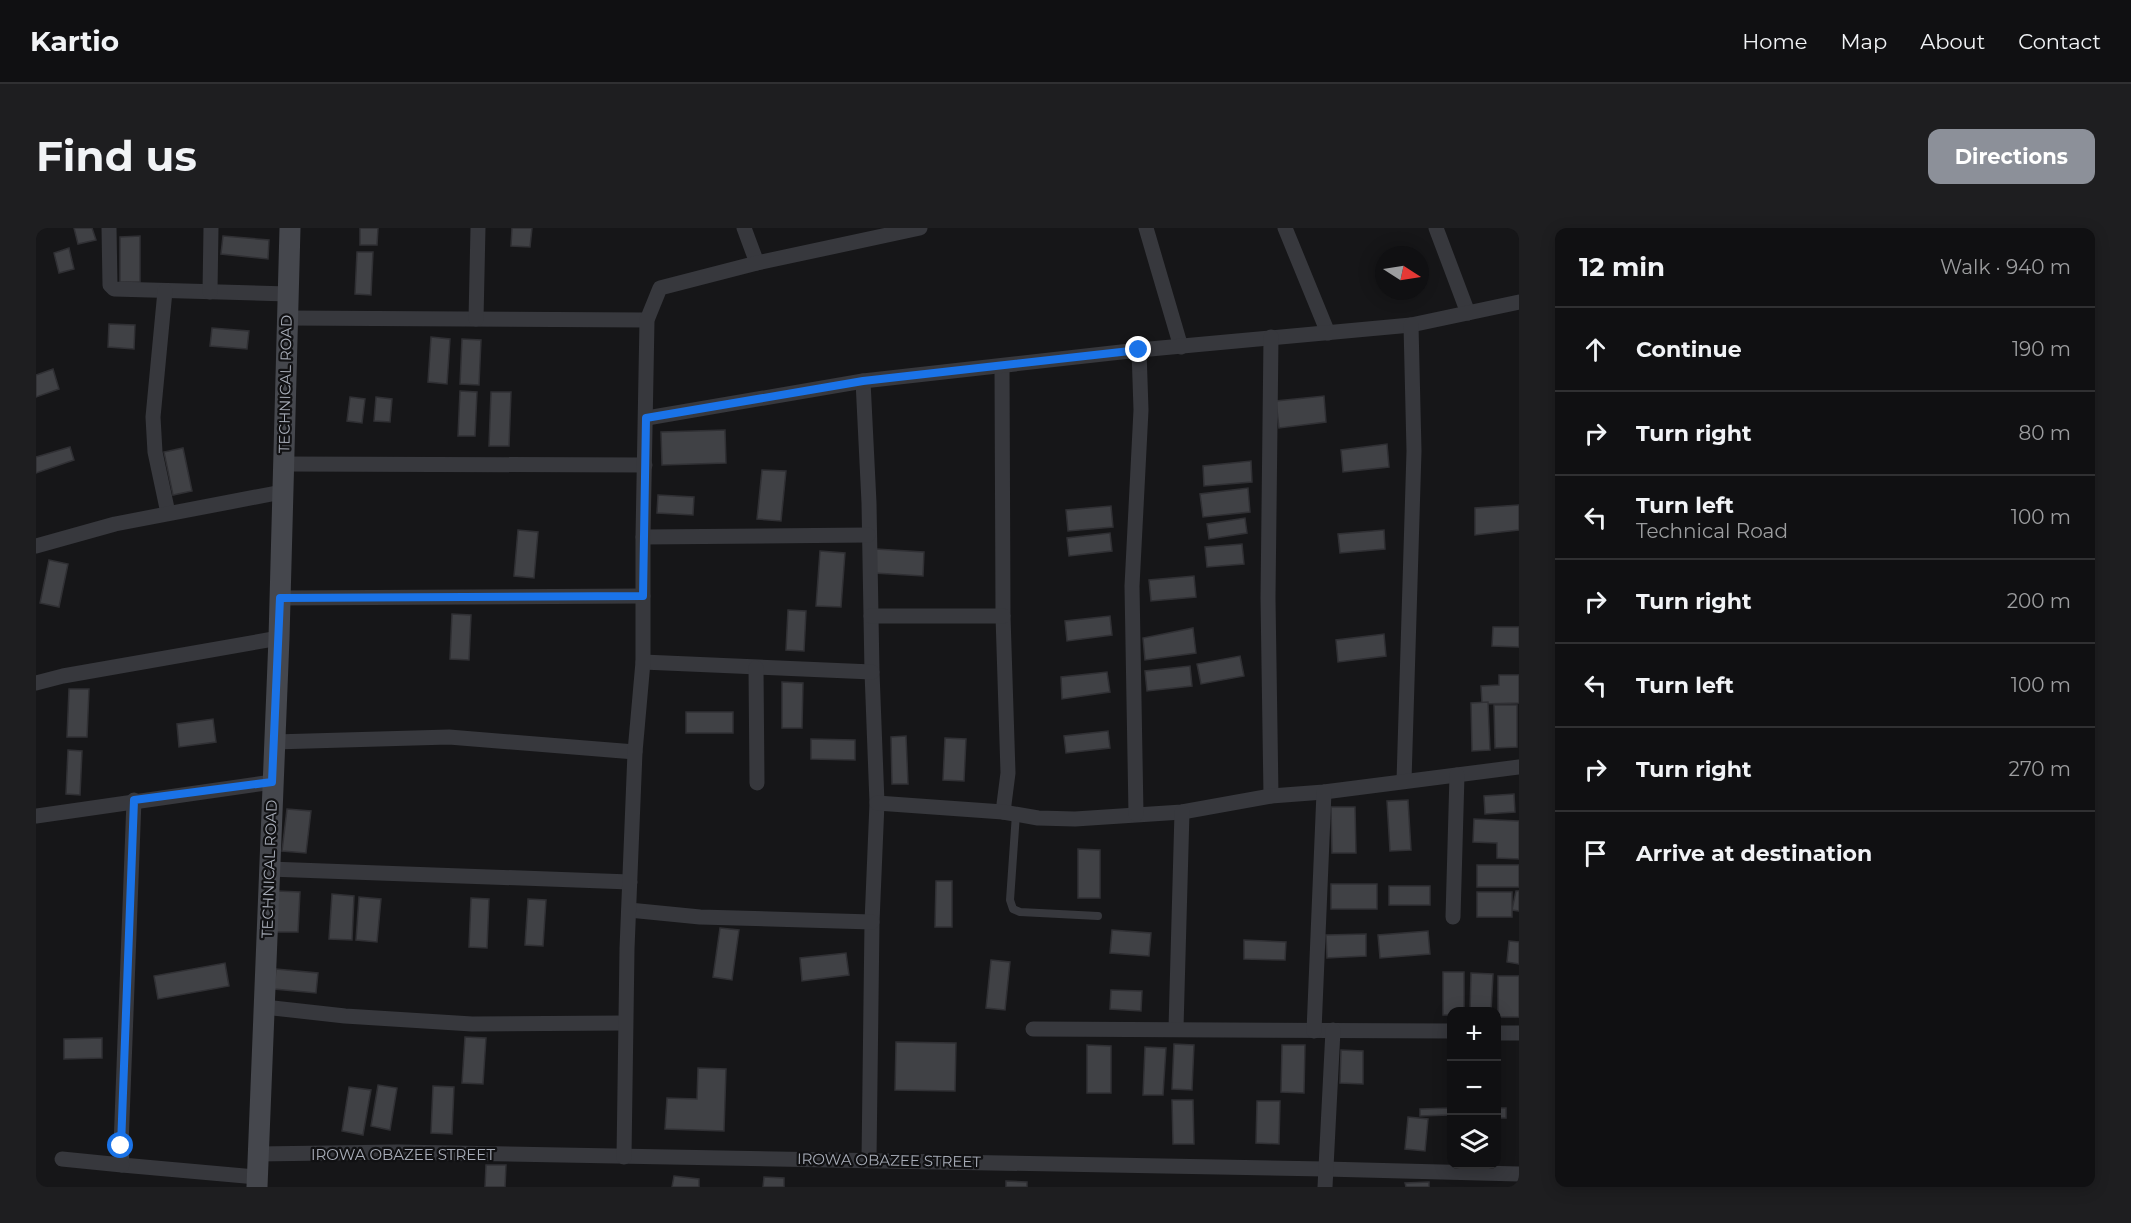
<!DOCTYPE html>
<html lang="en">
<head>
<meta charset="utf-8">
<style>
	:root { --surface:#101012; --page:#1e1e20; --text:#f1f3f6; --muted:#9c9d9f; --line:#303032; --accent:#8c9099 }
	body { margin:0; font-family:Montserrat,sans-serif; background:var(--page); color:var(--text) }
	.controls { position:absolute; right:18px; bottom:18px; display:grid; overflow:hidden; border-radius:12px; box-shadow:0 3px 15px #0003 }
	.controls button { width:54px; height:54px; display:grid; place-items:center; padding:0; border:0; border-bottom:2px solid var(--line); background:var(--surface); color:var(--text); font:30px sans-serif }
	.compass { position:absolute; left:1339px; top:18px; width:54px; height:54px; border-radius:50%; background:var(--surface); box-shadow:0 3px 15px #0003; rotate:102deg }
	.stop { position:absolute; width:18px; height:18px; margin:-14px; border:4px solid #1a73e8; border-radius:50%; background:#fff }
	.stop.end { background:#1a73e8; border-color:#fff; box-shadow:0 2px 6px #0008 }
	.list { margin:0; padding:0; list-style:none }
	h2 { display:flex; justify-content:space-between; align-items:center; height:78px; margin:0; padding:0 24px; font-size:26px }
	h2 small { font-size:20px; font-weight:400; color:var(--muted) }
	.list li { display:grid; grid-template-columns:39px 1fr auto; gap:18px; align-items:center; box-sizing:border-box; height:84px; padding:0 24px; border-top:2px solid var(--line) }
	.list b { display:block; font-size:22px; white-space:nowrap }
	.list p { margin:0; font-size:20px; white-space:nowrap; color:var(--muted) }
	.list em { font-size:20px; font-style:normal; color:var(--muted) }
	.icon { flex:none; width:33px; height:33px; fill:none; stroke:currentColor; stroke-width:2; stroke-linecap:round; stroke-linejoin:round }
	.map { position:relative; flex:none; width:1483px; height:959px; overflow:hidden; border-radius:12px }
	header { display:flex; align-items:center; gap:36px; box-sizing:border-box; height:84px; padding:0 30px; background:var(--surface); border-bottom:2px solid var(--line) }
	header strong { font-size:28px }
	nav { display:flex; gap:33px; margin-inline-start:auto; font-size:21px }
	.intro { display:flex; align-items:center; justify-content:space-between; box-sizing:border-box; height:144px; padding:0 36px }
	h1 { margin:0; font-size:42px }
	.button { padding:15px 27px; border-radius:12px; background:var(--accent); color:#fff; font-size:21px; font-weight:700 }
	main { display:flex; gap:36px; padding:0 36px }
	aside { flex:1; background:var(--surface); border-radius:12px; box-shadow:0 3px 15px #0003 }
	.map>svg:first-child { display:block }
	.building { fill:#404145; stroke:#303034; stroke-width:1.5 }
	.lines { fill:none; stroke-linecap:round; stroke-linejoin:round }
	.lane { stroke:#37383d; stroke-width:8 }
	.street { stroke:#37383d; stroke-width:15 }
	.secondary { stroke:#45474d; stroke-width:21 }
	.route { stroke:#1a73e8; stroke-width:8 }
	.labels { text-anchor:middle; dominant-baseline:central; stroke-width:4.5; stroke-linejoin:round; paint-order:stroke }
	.street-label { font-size:15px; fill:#a8adb8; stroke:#111113 }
</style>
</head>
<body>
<header>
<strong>Kartio</strong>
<nav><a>Home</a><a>Map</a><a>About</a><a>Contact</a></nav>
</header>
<div class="intro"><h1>Find us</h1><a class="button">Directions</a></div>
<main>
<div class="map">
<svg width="1483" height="959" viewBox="0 0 1483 959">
	<rect width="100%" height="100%" fill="#161618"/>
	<g class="building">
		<polygon points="38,0 56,0 60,12 42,16"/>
		<polygon points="324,0 342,0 341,17 324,17"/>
		<polygon points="476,0 496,0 494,19 475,18"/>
		<polygon points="104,8 104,54 84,54 84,9"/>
		<polygon points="187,8 233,12 232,31 185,26"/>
		<polygon points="33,20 38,41 23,45 18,25"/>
		<polygon points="321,24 337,24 335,67 319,66"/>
		<polygon points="73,96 99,97 98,121 72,119"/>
		<polygon points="176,100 213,103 211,121 174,118"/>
		<polygon points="395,109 414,111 411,156 392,154"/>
		<polygon points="426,111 445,112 443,157 424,156"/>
		<polygon points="17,141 23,161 0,169 0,147"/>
		<polygon points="424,163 441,164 439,208 422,208"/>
		<polygon points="455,164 475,164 473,218 453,218"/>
		<polygon points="1288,168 1290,194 1243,200 1240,173"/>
		<polygon points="314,169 329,171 326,195 311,193"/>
		<polygon points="340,169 356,171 354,194 338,193"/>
		<polygon points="689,202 690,235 626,237 625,204"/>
		<polygon points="1351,216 1353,239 1307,244 1305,222"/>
		<polygon points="34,219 38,232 0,245 0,229"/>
		<polygon points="147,220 156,263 137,267 128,224"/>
		<polygon points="1215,233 1216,254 1168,258 1167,238"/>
		<polygon points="726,242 750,243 745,293 721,291"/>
		<polygon points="1212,260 1214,284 1167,289 1164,266"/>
		<polygon points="622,267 658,269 657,287 621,285"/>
		<polygon points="1483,277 1483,302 1439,307 1439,280"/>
		<polygon points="1075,278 1077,299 1032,303 1030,282"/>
		<polygon points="1209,290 1211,305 1173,311 1171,296"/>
		<polygon points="482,302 502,304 498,350 478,348"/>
		<polygon points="1348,302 1349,321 1304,325 1302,306"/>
		<polygon points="1074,305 1076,323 1033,328 1031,310"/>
		<polygon points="1206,316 1208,336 1171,339 1169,319"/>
		<polygon points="840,321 888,324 887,348 838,345"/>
		<polygon points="784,323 809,325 805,379 780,378"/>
		<polygon points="13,332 32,336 23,379 4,375"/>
		<polygon points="1158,348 1160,369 1115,373 1113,352"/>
		<polygon points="752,382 770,383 768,423 750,422"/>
		<polygon points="416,386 435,387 433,432 414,431"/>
		<polygon points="1074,388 1076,407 1031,413 1029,393"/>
		<polygon points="1457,399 1483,399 1483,419 1456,418"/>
		<polygon points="1157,400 1160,425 1109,432 1107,410"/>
		<polygon points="1348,406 1350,428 1302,434 1300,412"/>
		<polygon points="1204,428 1208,448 1165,456 1161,436"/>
		<polygon points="1154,438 1156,458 1111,463 1109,443"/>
		<polygon points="1071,444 1074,464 1026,471 1025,449"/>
		<polygon points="1463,447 1483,447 1483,475 1446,476 1445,458 1463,457"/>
		<polygon points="746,454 767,455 766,500 746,500"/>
		<polygon points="33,461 53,461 51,509 31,509"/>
		<polygon points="1452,474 1454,522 1436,523 1435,475"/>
		<polygon points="1458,477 1481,477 1481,519 1459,520"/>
		<rect x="650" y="484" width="47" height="21"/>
		<polygon points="177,491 180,514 143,519 141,496"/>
		<polygon points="1072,503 1074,520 1030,525 1028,508"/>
		<polygon points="870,508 872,556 856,556 855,509"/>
		<polygon points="909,510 930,511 928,553 907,552"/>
		<polygon points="775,511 819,512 819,532 775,531"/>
		<polygon points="32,522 46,523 44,567 30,566"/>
		<polygon points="1478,566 1479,584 1449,586 1448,568"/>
		<polygon points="1372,572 1375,622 1354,623 1351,573"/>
		<polygon points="1295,579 1319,579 1320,625 1296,625"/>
		<polygon points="251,581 275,583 270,625 246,623"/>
		<polygon points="1438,591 1483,593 1483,631 1461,630 1461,615 1437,614"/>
		<polygon points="1042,621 1064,622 1064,670 1042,670"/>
		<rect x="1441" y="637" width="42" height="22"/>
		<polygon points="900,653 916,653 916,699 899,699"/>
		<rect x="1295" y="656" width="46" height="25"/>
		<rect x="1353" y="658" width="41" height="19"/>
		<polygon points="242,663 264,664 262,704 240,704"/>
		<polygon points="1480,663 1483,663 1483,683 1476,682"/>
		<rect x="1441" y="664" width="35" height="25"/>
		<polygon points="296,666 318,668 316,712 293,711"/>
		<polygon points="323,669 345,671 341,714 320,712"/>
		<polygon points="435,670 453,671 451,720 433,719"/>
		<polygon points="492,671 510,672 507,718 489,717"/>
		<polygon points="684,700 703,702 696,752 677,749"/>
		<polygon points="1076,702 1115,705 1113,728 1074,725"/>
		<polygon points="1392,703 1394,726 1344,730 1342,707"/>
		<polygon points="1330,706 1330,728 1291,730 1290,707"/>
		<polygon points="1208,712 1250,714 1249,732 1208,731"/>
		<polygon points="1473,713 1483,714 1483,736 1471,734"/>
		<polygon points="810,725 813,747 766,753 764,730"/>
		<polygon points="955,732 974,734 969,782 950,780"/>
		<polygon points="189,735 193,758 122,771 118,748"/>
		<polygon points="240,741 282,745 280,765 238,761"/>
		<polygon points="1407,744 1428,744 1428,784 1416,784 1416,787 1407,787"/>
		<polygon points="1435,745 1457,746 1455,784 1434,784"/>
		<rect x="1462" y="748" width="21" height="41"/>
		<polygon points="1075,762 1106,763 1105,783 1074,781"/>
		<polygon points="429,809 450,810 447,856 426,855"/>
		<polygon points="66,810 66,830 28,831 28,811"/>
		<polygon points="860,814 920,815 919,863 859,862"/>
		<polygon points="1138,816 1158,817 1156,862 1136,861"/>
		<polygon points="1051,817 1075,818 1075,865 1051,865"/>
		<polygon points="1246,817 1269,817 1268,865 1245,864"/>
		<polygon points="1109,819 1130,820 1127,867 1107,867"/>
		<polygon points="1305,822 1327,823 1327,856 1304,855"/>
		<polygon points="662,840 690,841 688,903 629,901 631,870 661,871"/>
		<polygon points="342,857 361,860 354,902 335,898"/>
		<polygon points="397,858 418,859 416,906 395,905"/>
		<polygon points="313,859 335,862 327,907 306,903"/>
		<polygon points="1136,872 1157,872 1158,916 1137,916"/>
		<polygon points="1221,873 1244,873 1243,916 1220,915"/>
		<polygon points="1414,880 1414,887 1384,888 1384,881"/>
		<rect x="1460" y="880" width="10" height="10"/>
		<polygon points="1372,889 1392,891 1389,923 1369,921"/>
		<polygon points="450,937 470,937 469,959 449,959"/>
		<polygon points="638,948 663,951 663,959 636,959"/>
		<polygon points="728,949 748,950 748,959 727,959"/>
		<polygon points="970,953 991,954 991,959 970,959"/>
		<polygon points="1393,954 1393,959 1370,959 1369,955"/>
	</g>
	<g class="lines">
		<polyline class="lane" points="980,586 974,672 977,681 984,684 1062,688"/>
		<g class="street">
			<polyline points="73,0 74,57 78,61 252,66"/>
			<polyline points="708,0 721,35"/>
			<polyline points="1110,0 1145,119"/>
			<polyline points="1249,0 1292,105"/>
			<polyline points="1400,0 1432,85"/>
			<polyline points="129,63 117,189 119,224 132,285"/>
			<polyline points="174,64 175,0"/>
			<polyline points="250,90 611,92"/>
			<polyline points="440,91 442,0"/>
			<polyline points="966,138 967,388 972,545 967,584"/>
			<polyline points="827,153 833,275 836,444 841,575 836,694 833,932"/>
			<polyline points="611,190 827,153 1103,122 1375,97 1483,74"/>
			<polyline points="247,236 609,237"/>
			<polyline points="607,309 832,307"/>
			<polyline points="0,318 79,296 246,264"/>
			<polyline points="244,370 607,368"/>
			<polyline points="835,388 967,388"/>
			<polyline points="607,434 836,444"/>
			<polyline points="720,440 721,555"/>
			<polyline points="0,455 27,448 243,410"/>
			<polyline points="238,514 413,509 599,524"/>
			<polyline points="1368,553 1378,223 1375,97"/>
			<polyline points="1235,568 1232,370 1235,109"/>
			<polyline points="98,572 85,918 86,937 221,949"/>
			<polyline points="841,575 967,584 1002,590 1039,591 1146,584 1235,568 1288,564 1483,539"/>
			<polyline points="1100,586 1096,358 1105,182 1103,122"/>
			<polyline points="0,588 236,554"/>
			<polyline points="233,641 594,654"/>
			<polyline points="593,682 664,689 836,694"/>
			<polyline points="1417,689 1421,547"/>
			<polyline points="228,779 309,788 436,796 588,795"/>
			<polyline points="1140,800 1146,584"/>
			<polyline points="997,801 1416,803"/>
			<polyline points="1278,803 1288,564"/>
			<polyline points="1460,805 1483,805"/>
			<polyline points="222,926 361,924 1289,941 1483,946"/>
			<polyline points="588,929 591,721 599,524 607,434 607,309 611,92 624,60 721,35 884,0"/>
			<polyline points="26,931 86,937"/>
			<polyline points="1289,959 1297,802"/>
		</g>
		<polyline class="secondary" points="221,959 243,410 254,0"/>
	</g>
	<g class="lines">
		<polyline class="route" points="85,918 98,572 236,554 244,370 607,368 610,190 827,153 1103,122"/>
	</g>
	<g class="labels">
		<g class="street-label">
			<text transform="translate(249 156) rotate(-89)">TECHNICAL ROAD</text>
			<text transform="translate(233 641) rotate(-88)">TECHNICAL ROAD</text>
			<text x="367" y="926">IROWA OBAZEE STREET</text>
			<text transform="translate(853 932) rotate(1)">IROWA OBAZEE STREET</text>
		</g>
	</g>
</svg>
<div class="controls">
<button>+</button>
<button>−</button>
<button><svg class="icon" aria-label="layers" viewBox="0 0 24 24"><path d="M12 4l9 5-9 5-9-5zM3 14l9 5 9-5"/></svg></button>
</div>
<svg class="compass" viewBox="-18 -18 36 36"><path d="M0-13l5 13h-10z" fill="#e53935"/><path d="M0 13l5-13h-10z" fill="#9c9d9f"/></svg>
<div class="stop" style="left:85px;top:918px"></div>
<div class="stop end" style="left:1103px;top:122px"></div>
</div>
<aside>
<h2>12 min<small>Walk · 940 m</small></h2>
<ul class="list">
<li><svg class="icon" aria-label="ahead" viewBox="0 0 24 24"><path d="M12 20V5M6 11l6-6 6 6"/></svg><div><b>Continue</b></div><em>190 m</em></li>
<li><svg class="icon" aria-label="right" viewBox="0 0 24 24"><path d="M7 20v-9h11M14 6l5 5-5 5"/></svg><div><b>Turn right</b></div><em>80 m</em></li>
<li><svg class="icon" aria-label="left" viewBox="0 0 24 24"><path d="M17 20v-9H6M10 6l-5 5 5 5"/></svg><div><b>Turn left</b><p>Technical Road</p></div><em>100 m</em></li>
<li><svg class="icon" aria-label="right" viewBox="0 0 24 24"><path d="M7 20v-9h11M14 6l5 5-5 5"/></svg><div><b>Turn right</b></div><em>200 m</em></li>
<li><svg class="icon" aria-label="left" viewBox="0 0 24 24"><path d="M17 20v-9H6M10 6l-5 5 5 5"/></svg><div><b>Turn left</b></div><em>100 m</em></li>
<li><svg class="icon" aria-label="right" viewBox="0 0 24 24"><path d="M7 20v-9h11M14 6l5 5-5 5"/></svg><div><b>Turn right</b></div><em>270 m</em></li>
<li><svg class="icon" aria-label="arrive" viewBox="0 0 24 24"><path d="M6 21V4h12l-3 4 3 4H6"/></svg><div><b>Arrive at destination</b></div></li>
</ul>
</aside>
</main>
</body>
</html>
